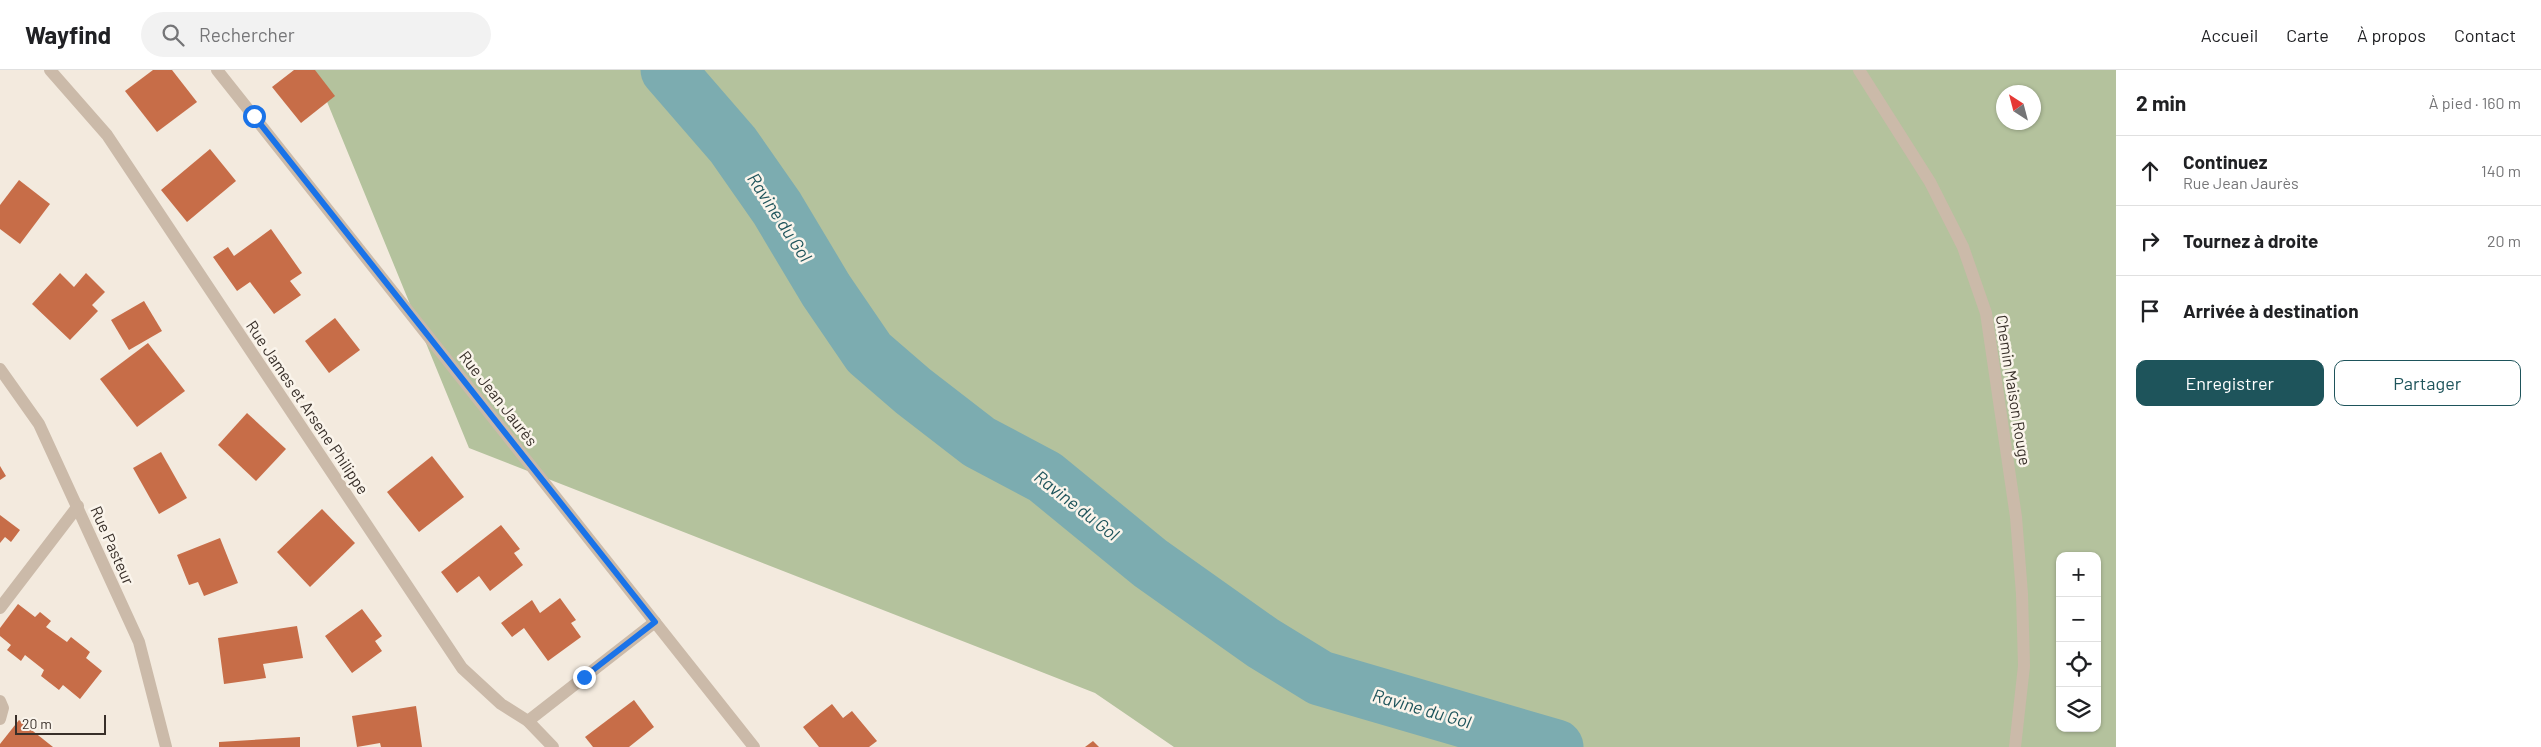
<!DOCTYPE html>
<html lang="fr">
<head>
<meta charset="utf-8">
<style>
	:root { --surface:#fff; --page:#f2f2f2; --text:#202124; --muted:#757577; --line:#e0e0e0; --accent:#1e545b }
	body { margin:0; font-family:Barlow,sans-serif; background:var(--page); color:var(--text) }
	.controls { position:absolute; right:15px; bottom:15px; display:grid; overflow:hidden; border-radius:10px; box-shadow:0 1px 4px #0004 }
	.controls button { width:45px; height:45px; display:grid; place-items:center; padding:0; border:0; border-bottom:1px solid var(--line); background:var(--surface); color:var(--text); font:25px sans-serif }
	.compass { position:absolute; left:1996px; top:15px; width:45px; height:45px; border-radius:50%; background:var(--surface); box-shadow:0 1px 4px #0004; rotate:324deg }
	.scale { position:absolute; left:15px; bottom:12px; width:91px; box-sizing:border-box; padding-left:5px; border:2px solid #382f29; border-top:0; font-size:14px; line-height:18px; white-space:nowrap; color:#382f29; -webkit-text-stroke:4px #faf4eb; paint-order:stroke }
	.stop { position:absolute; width:15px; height:15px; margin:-11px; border:4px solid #1a73e8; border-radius:50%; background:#fff }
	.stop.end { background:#1a73e8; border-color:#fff; box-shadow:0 1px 5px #0008 }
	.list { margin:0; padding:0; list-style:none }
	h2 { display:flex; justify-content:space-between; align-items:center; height:65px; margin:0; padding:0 20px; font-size:21px }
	h2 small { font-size:16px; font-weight:400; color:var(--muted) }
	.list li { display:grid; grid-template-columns:32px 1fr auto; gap:15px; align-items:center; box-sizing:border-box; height:70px; padding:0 20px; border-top:1px solid var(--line) }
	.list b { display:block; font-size:19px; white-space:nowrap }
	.list p { margin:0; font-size:16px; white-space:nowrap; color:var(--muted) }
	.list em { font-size:16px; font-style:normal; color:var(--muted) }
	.actions { display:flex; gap:10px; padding:15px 20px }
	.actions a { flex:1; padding:11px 0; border:1px solid var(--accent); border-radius:10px; text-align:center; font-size:18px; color:var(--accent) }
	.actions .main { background:var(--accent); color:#fff }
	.icon { flex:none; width:28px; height:28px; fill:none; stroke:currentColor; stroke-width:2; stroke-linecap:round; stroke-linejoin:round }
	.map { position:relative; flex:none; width:2116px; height:677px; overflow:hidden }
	header { display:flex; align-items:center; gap:30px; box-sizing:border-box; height:70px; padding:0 25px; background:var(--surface); border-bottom:1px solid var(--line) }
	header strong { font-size:24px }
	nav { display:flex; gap:28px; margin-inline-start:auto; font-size:18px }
	.search { width:350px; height:45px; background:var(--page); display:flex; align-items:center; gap:12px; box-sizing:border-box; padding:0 18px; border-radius:28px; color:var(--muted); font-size:19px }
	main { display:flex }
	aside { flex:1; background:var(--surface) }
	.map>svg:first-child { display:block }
	.green { fill:#b4c29d; fill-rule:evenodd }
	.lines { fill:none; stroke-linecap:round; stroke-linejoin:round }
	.river { stroke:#7cacb0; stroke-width:55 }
	.building { fill:#c76d48 }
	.street { stroke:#cbbaa9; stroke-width:12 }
	.route { stroke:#1a73e8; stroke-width:6 }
	.labels { text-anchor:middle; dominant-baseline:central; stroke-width:5; stroke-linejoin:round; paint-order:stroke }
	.street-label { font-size:16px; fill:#382f29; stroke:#faf4eb }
	.water-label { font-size:18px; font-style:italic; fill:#1e545b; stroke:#faf4eb }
</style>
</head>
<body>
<header>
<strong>Wayfind</strong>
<div class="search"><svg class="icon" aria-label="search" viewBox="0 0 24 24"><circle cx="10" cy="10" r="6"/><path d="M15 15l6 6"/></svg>Rechercher</div>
<nav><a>Accueil</a><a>Carte</a><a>À propos</a><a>Contact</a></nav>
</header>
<main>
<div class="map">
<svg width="2116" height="677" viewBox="0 0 2116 677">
	<rect width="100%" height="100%" fill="#f3eade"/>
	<path class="green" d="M314,0H2116V677H1174L1095,623L469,378ZM2004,22H2034V52H2004ZM2060,486H2097V658H2060Z"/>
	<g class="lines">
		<polyline class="river" points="668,0 733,75 777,138 826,220 869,283 913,321 979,372 1045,407 1150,493 1263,573 1320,608 1556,677"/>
	</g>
	<g class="building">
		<polygon points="153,0 172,0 197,32 157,62 125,21"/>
		<polygon points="294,0 315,0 335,26 301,53 272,17"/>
		<polygon points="210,79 236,111 187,152 161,120"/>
		<polygon points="19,110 50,134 20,174 0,159 0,135"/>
		<polygon points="271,159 302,203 290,211 301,225 274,244 250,212 237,221 213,187 228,177 234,186"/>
		<polygon points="60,203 74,217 86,203 105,222 92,235 98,241 70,270 32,234"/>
		<polygon points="144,231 162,261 129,280 111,250"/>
		<polygon points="335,248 360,280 329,303 305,271"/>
		<polygon points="148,273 185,321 137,357 100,309"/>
		<polygon points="247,343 286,379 256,411 218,375"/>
		<polygon points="161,382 187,428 159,444 133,398"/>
		<polygon points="432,386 464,427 419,462 387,422"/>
		<polygon points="0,396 6,406 0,410"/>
		<polygon points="322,439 355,473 310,517 277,482"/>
		<polygon points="0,445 20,460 11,472 5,467 0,473"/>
		<polygon points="501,455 520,479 514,483 523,495 490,521 479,506 457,523 441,502"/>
		<polygon points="220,468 238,513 204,526 198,512 189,515 177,485"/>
		<polygon points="560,528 576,550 571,553 581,567 548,591 524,558 512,567 501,553 532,530 540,543"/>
		<polygon points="18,534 35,547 40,542 51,551 46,557 67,572 71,567 90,582 86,588 102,601 80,629 63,615 59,620 41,606 44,600 25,585 21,591 7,580 11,575 0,566 0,558"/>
		<polygon points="362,539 382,566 375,571 382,581 352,603 325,566"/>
		<polygon points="297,556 303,588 263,594 266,608 224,614 218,568"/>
		<polygon points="634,630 654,657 629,677 593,677 585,667"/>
		<polygon points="832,634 843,648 852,641 877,671 869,677 819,677 803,657"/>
		<polygon points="416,636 422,677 381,677 380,673 357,677 352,646"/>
		<polygon points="19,650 53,677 0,677 0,674"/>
		<polygon points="300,667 300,677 219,677 219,672"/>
		<polygon points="1093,671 1099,677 1085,677"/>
	</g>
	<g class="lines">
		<g class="street">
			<polyline points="50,0 107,65 462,598 501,634 528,651 553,677"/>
			<polyline points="217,0 754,677"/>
			<polyline points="1859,0 1930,112 1963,177 1986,243 2016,447 2022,524 2024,596 2015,677"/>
			<polyline points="0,299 39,354 139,572 166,677"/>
			<polyline points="0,538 78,436"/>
			<polyline points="0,631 3,638 0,649"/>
			<polyline points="528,651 655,552"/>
		</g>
	</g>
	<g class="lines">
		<polyline class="route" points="254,46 655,552 584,607"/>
	</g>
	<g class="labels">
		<g class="street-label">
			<text transform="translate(2014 320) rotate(81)">Chemin Maison Rouge</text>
			<text transform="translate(499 328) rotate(52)">Rue Jean Jaurès</text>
			<text transform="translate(308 337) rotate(56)">Rue James et Arsene Philippe</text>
			<text transform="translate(113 475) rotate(66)">Rue Pasteur</text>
		</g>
		<g class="water-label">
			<text transform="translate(780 147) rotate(57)">Ravine du Gol</text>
			<text transform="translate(1077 435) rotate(38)">Ravine du Gol</text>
			<text transform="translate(1422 638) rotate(16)">Ravine du Gol</text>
		</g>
	</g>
</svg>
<div class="controls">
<button>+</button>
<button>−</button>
<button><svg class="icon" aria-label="locate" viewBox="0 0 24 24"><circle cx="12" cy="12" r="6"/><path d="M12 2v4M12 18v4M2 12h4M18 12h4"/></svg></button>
<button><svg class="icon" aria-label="layers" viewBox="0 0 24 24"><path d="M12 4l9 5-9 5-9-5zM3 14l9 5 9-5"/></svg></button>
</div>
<svg class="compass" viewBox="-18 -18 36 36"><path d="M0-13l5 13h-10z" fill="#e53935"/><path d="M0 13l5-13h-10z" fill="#757577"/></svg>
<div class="scale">20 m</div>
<div class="stop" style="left:254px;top:46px"></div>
<div class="stop end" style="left:584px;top:607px"></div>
</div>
<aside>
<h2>2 min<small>À pied · 160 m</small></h2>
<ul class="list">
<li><svg class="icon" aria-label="ahead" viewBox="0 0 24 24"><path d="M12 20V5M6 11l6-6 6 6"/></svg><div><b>Continuez</b><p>Rue Jean Jaurès</p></div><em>140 m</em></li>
<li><svg class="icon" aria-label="right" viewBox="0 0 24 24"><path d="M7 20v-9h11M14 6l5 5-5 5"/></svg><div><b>Tournez à droite</b></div><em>20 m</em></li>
<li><svg class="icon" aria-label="arrive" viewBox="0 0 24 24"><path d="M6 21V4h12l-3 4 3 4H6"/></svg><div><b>Arrivée à destination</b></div></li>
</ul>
<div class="actions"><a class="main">Enregistrer</a><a>Partager</a></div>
</aside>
</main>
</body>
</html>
